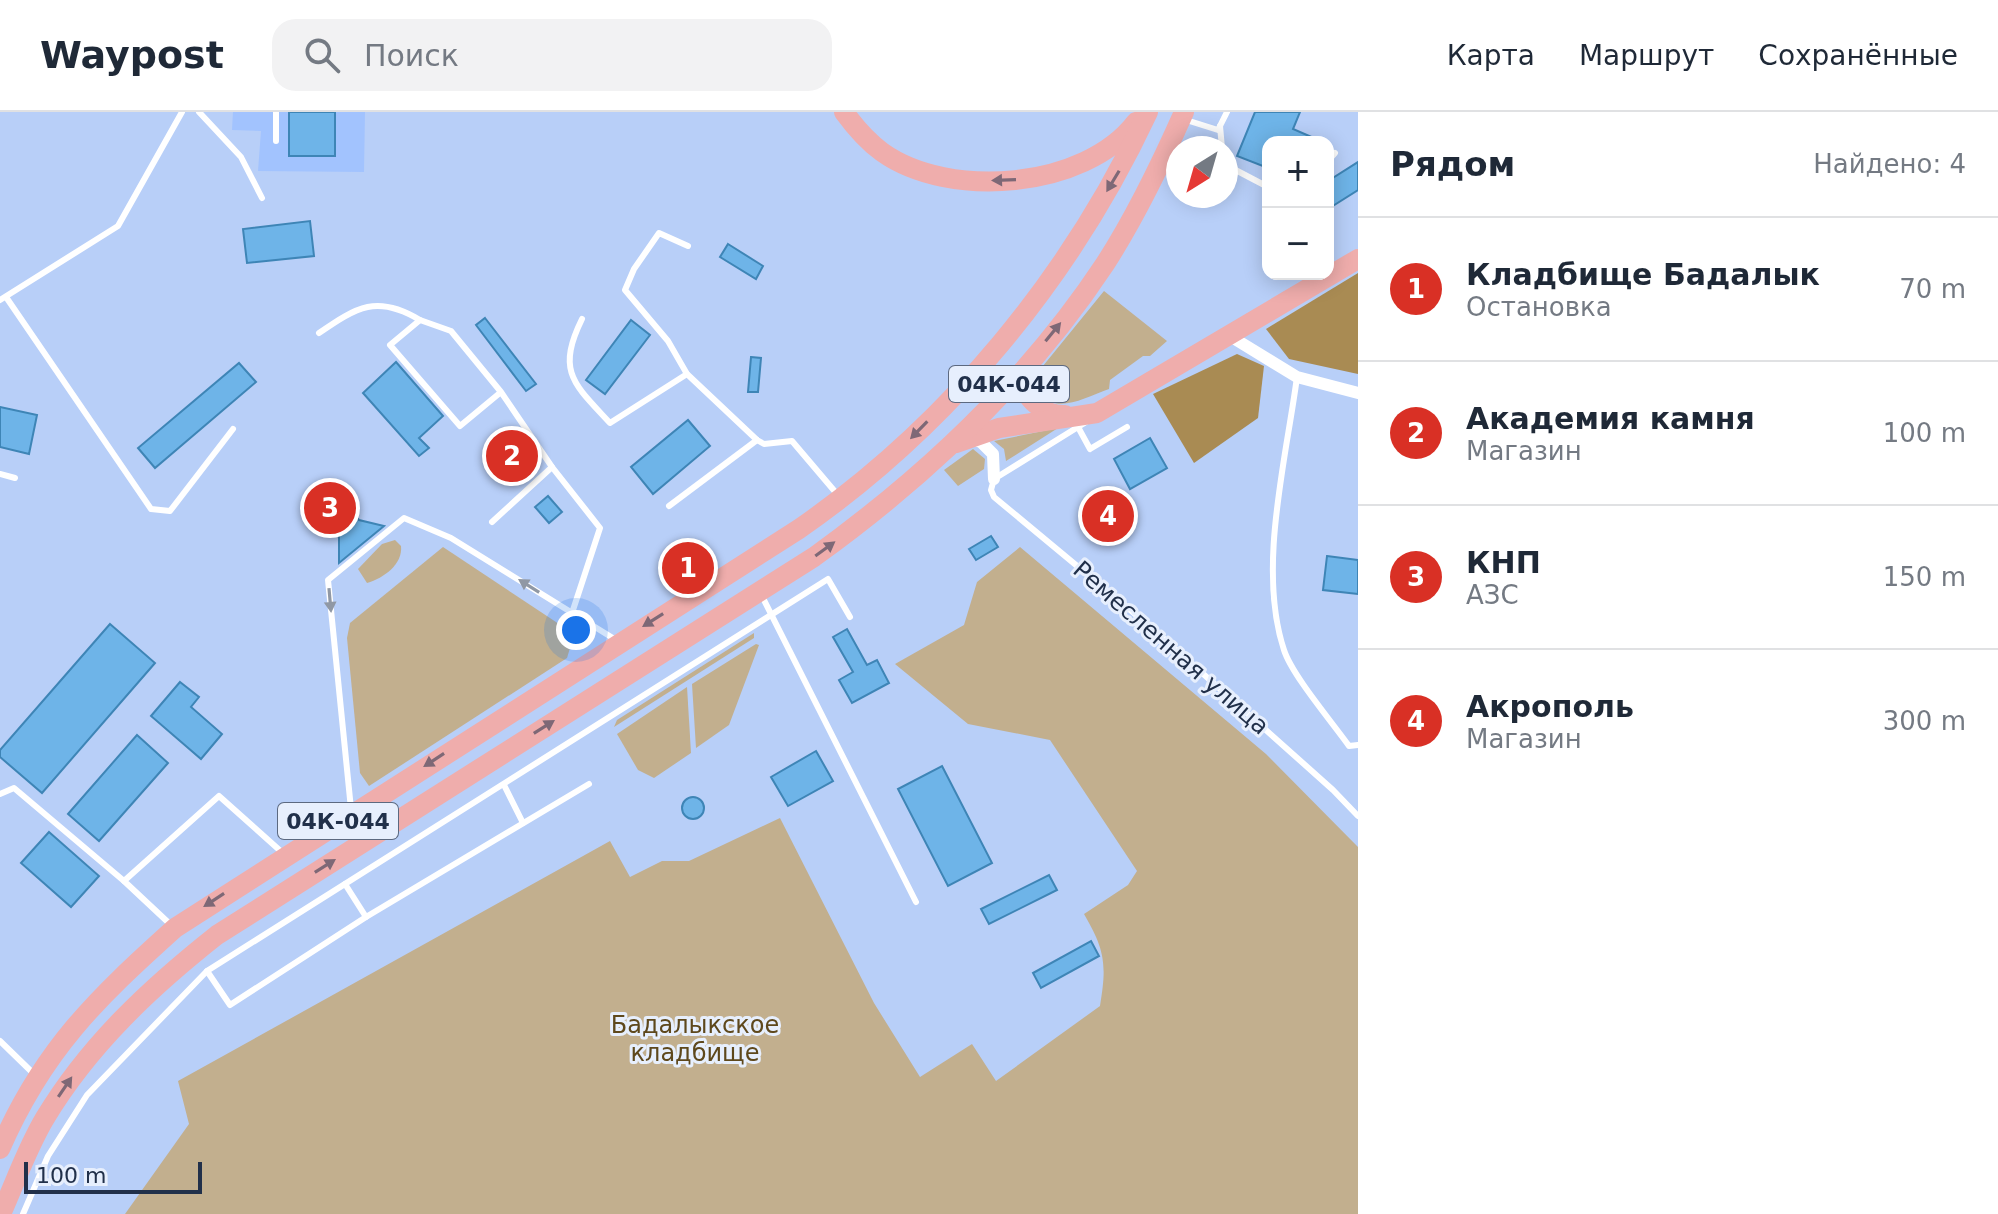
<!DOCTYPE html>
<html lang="ru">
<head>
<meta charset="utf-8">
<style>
	:root { --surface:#fff; --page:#f2f2f3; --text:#1f2937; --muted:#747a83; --line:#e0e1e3; --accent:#d93025 }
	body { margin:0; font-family:"DejaVu Sans",sans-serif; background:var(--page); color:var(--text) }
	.controls { position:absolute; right:24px; top:24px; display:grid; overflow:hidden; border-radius:16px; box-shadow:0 4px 20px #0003 }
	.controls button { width:72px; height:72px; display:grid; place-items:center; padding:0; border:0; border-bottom:2px solid var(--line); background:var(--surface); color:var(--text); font:40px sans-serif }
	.compass { position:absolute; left:1166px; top:24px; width:72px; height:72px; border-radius:50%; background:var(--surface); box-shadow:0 4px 20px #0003; rotate:217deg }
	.scale { position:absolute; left:24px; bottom:20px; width:178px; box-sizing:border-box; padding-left:8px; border:4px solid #21304a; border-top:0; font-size:22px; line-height:28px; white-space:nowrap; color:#21304a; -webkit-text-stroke:6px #e7effd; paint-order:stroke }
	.you { position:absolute; left:576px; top:518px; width:28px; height:28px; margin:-20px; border:6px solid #fff; border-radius:50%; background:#1a73e8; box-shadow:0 0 0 12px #1a73e833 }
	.badge { display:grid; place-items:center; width:52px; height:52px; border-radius:50%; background:var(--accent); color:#fff; font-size:26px; font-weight:700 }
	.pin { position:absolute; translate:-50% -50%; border:4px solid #fff; box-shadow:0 2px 8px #0006 }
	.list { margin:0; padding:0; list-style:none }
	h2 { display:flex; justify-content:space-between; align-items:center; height:104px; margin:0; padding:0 32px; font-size:34px }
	h2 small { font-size:26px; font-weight:400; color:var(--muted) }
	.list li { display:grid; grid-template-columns:52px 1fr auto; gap:24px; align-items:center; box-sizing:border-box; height:144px; padding:0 32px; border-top:2px solid var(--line) }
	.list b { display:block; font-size:30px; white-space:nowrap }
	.list p { margin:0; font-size:26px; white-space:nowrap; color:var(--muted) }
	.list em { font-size:26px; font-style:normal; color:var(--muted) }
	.icon { flex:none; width:44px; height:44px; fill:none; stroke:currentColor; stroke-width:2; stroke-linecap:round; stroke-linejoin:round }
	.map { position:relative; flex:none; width:1358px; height:1102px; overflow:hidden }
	header { display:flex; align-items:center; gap:48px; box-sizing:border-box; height:112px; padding:0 40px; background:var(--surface); border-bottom:2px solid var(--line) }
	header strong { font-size:38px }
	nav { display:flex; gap:44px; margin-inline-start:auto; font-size:28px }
	.search { width:560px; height:72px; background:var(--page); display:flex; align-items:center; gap:20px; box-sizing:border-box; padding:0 28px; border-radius:24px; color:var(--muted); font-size:30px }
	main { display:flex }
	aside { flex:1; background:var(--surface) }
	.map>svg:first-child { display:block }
	.built { fill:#a2c3fe }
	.green { fill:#c2af8e }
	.forest { fill:#a98b53 }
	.building { fill:#6eb4e8; stroke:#3e85b6; stroke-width:2 }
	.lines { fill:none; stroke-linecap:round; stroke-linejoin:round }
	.service { stroke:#fff; stroke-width:6 }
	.minor { stroke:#fff; stroke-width:12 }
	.primary { stroke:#efadac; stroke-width:20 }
	.oneway { fill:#7e6876 }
	.oneway2 { fill:#9098a4 }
	.labels { text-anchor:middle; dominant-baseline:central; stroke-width:6; stroke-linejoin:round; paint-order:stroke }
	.shield { fill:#e7effd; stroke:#5c6980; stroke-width:2 }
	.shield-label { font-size:22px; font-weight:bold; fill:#21304a }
	.street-label { font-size:24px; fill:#21304a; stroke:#e7effd }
	.park-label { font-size:24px; fill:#5e481c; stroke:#e7effd }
</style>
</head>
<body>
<header>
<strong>Waypost</strong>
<div class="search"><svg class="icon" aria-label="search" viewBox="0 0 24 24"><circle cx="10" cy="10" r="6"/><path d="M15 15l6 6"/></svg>Поиск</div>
<nav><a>Карта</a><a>Маршрут</a><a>Сохранённые</a></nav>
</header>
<main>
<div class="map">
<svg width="1358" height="1102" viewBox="0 0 1358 1102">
	<rect width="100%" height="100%" fill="#b8cff8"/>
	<polygon class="built" points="233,0 365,0 364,60 258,59 261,19 232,18"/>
	<g class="green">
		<path d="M1104,179L1167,229L1150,244H1143L1110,268L1109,277C1079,288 1045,309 1034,265Z"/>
		<polygon points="1058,316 1006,349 1004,337 994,329"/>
		<polygon points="973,337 985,347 984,357 958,374 944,358"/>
		<path d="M395,428L401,434C403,452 384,466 367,471L358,457L382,432Z"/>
		<polygon points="443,435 562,514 570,536 567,546 369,674 360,661 347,526 350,511"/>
		<path d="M1020,435L1266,642L1358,735V1102H125L189,1012L178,969L610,729L630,765L662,749H689L780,706L874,891L920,965L972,932L996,969L1100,894C1107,852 1105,838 1084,802L1128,773L1137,759L1050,628L968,612L895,552L964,513L977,470Z"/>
		<polygon points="754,521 754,526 614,615 617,608"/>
		<polygon points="756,532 759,533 729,613 696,636 692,572"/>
		<polygon points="687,575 691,641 654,666 638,658 617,622"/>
	</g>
	<g class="forest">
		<polygon points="1358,161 1358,262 1289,247 1266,217"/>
		<polygon points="1237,242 1264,254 1258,306 1194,351 1153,282"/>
	</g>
	<g class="building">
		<rect x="289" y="0" width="46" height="44"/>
		<polygon points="1255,0 1300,0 1293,17 1323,30 1268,30 1268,56 1237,44"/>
		<polygon points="1358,50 1358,78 1328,97 1328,69"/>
		<polygon points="310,109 314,144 247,151 243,117"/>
		<polygon points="728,132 763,154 756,167 720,145"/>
		<polygon points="485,206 536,272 526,279 476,213"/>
		<polygon points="631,208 650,223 605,282 586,268"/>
		<polygon points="751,245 761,246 758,280 748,280"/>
		<polygon points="396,250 443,304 419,326 429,336 419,344 363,281"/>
		<polygon points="239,251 256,270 155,356 138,336"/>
		<polygon points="0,295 37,303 29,342 0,335"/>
		<polygon points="688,308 710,334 653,382 631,355"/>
		<polygon points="1150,326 1167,356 1130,377 1114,347"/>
		<polygon points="328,373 359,408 384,414 339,451 339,411 331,419 307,391"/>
		<polygon points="548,384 562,400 549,411 535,395"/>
		<polygon points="991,424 998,435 976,448 969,437"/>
		<polygon points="1327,444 1358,448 1358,482 1323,478"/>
		<polygon points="110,512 155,551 42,681 0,645 0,638"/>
		<polygon points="847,517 867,553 877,548 889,571 852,591 839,568 853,560 833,525"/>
		<polygon points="180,570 199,585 191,595 222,622 201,647 151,604"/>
		<polygon points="137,623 168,651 99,729 68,702"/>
		<polygon points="816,639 833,669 788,694 771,665"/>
		<polygon points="942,654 992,751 948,774 898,677"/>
		<circle cx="693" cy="696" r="11"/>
		<polygon points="49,720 99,764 71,795 21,751"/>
		<polygon points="1049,763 1057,778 989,812 981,797"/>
		<polygon points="1091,829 1099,844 1041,876 1033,861"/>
	</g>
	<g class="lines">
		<g class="service">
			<polyline points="199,0 241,45 262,86"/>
			<polyline points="1183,7 1218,18 1227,0"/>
			<polyline points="1220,14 1222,36"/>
			<polyline points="276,29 276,0"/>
			<polyline points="1328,49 1335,41"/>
			<polyline points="1226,53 1268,75"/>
			<polyline points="688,134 659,121 634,157 625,178 668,229 687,262 757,328 764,332 792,329 837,382"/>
			<polyline points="6,185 151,397 170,399 233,317"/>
			<polyline points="0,188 118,114 182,0"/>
			<path d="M582,207C556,260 574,272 610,311L687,262"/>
			<path d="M319,221C357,195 377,182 420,208"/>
			<path d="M1297,265C1286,348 1257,457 1284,538C1292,563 1332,610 1349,634L1358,633"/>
			<polyline points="501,280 460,314 390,233 420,208 451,219 501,280 552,355 600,416 572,501"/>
			<polyline points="1086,310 994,367 991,378 994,385 1153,517 1333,678 1358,704"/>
			<polyline points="1078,315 1090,337 1127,315"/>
			<polyline points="0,362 15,366"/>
			<polyline points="669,394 757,328"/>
			<polyline points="492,410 552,355"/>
			<polyline points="761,482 916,790"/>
			<polyline points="504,673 523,711"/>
			<polyline points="0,682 14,676 124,769"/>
			<polyline points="351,697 328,468 404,406 451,426 616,528"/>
			<polyline points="345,772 366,805"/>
			<polyline points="171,813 124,769 219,684 285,743"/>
			<polyline points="207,859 230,893 366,805 589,672"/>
			<polyline points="0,929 36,964"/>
			<polyline points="23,1102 48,1044 87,983 207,859 828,467 850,505"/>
		</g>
		<g class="minor">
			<polyline points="1230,224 1297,265 1358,281"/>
			<polyline points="971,327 981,330 993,342 994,367"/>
		</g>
		<g class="primary">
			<path d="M844,0C855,15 867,29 882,40C949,88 1085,77 1136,10"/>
			<path d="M1027,255L1020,267C1026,287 1044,304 1065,303"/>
			<polyline points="956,331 999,316 1097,301 1358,147"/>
			<path d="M0,1037C43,938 96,887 175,816L799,417C949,313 1071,165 1148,0"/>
			<path d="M1,1102C15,1071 27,1036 45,1006C89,933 150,876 217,823L814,445C925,365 1029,267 1105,152C1136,104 1161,52 1184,0"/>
		</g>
	</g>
	<defs><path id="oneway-solid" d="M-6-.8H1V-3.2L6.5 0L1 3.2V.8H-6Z" transform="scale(2)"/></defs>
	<g class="oneway">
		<use href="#oneway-solid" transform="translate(1004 68) rotate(178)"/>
		<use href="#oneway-solid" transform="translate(1113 69) rotate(121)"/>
		<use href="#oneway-solid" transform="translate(1053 220) rotate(-51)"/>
		<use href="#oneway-solid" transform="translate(919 318) rotate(134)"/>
		<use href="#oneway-solid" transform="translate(825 437) rotate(-36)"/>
		<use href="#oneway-solid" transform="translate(653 508) rotate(148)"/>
		<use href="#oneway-solid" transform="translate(544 615) rotate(-32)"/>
		<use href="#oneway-solid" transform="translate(434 648) rotate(147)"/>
		<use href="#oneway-solid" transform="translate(325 754) rotate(-32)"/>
		<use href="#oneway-solid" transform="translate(214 788) rotate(147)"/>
		<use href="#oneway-solid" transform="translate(65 975) rotate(-56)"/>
	</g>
	<g class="oneway2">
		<use href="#oneway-solid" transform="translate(529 474) rotate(-148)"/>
		<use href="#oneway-solid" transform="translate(330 488) rotate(85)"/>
	</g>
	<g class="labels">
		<g class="shield">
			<rect x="949" y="254" width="120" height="36" rx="6"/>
			<rect x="278" y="691" width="120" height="36" rx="6"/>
		</g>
		<g class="shield-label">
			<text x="1009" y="272">04К-044</text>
			<text x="338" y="709">04К-044</text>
		</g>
		<g class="street-label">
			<text transform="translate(1171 536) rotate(41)">Ремесленная улица</text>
		</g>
		<g class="park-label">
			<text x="695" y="913">Бадалыкское<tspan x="695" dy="28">кладбище</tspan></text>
		</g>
	</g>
</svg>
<div class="controls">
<button>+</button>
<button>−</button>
</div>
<svg class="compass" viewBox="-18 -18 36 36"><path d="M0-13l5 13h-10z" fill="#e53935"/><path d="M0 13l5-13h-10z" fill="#747a83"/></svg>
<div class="scale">100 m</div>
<div class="you"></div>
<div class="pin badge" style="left:688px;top:456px">1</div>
<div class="pin badge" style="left:512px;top:344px">2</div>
<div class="pin badge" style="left:330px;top:396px">3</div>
<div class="pin badge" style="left:1108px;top:404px">4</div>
</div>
<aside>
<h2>Рядом<small>Найдено: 4</small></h2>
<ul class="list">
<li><span class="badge">1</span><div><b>Кладбище Бадалык</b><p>Остановка</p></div><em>70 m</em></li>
<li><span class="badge">2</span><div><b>Академия камня</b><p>Магазин</p></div><em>100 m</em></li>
<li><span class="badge">3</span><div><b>КНП</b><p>АЗС</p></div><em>150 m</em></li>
<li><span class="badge">4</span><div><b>Акрополь</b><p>Магазин</p></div><em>300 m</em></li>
</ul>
</aside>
</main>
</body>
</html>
